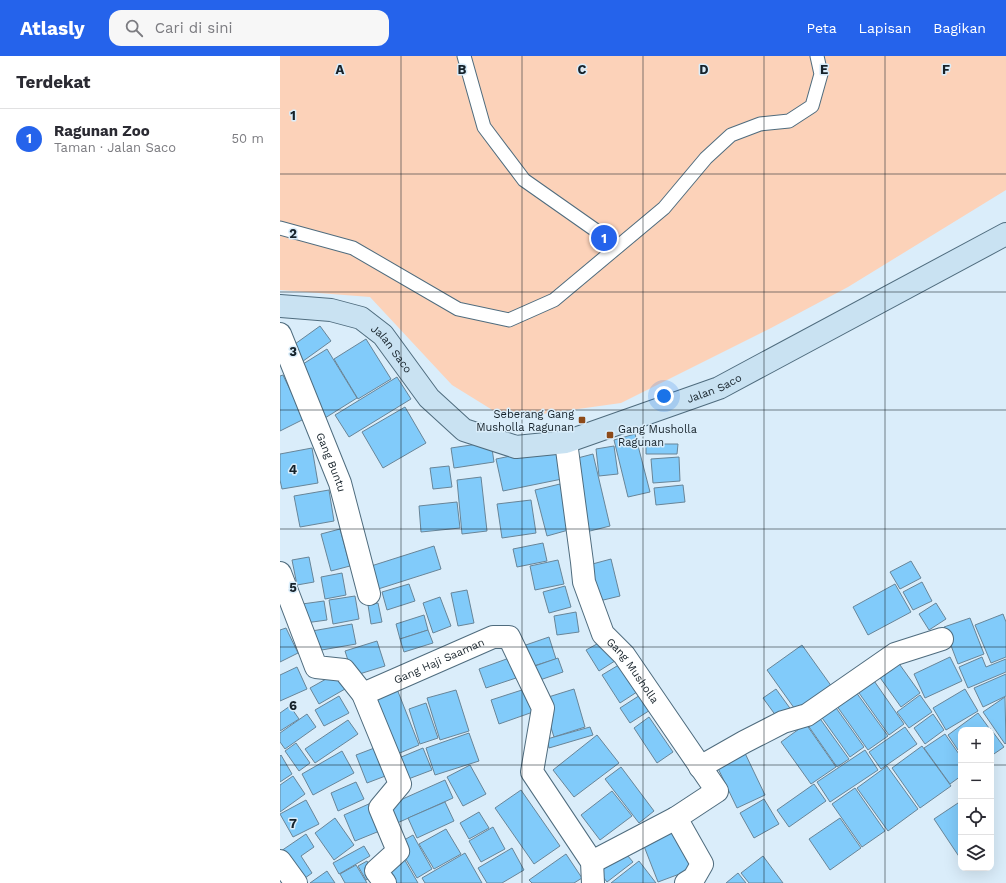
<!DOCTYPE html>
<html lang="id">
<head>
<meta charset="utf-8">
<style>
	:root { --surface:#fff; --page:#f7f7f7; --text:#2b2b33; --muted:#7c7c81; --line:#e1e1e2; --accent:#2563eb }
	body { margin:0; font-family:"Work Sans",sans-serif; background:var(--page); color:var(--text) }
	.controls { position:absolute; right:12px; bottom:12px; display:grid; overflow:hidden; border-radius:8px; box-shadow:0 4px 16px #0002 }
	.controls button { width:36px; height:36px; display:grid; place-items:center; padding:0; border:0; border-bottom:1px solid var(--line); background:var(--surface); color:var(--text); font:20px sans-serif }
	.you { position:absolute; left:384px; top:340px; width:14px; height:14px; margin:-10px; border:3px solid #fff; border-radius:50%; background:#1a73e8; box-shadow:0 0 0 6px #1a73e833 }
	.badge { display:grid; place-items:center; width:26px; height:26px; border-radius:50%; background:var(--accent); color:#fff; font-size:13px; font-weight:700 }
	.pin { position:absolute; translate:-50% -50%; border:2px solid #fff; box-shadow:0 1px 4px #0006 }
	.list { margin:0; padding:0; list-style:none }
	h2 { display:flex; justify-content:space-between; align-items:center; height:52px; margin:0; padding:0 16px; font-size:17px }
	h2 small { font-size:13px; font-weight:400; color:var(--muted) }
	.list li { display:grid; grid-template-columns:26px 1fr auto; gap:12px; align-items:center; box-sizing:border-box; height:60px; padding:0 16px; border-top:1px solid var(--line) }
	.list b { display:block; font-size:15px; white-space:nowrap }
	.list p { margin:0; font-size:13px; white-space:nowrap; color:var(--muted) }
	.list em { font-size:13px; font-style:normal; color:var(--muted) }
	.icon { flex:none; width:22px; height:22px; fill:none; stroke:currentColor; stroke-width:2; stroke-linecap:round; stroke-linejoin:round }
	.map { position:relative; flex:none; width:726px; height:827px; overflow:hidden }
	header { display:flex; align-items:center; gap:24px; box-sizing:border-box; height:56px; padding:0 20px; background:var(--accent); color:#fff }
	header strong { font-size:19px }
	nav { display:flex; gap:22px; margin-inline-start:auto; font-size:14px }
	.search { width:280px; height:36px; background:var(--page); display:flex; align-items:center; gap:10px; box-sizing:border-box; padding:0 14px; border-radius:12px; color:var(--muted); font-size:15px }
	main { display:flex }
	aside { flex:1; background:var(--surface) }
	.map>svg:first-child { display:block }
	.green { fill:#fcd2b9 }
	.building { fill:#81cbfa; stroke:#688598 }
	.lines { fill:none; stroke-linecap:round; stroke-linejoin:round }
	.lane-casing { stroke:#4f6c7e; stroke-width:15 }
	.street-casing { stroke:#4f6c7e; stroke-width:24 }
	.secondary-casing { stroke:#4f6c7e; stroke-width:24 }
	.lane { stroke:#fff; stroke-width:13 }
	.street { stroke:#fff; stroke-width:22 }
	.secondary { stroke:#c9e2f2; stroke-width:22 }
	.grid { fill:none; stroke:#16222a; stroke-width:1; stroke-opacity:0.55 }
	.poi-dot { fill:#8d4a19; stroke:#daedfa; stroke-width:1.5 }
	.labels { text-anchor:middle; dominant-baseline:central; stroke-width:3; stroke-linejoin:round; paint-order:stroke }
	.street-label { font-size:11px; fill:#16222a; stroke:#daedfa }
	.poi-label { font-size:11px; fill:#16222a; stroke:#daedfa; text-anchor:end }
	.grid-label { font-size:13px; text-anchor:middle; font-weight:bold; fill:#16222a; stroke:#daedfa; stroke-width:3; stroke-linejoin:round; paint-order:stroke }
</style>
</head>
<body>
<header>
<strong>Atlasly</strong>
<div class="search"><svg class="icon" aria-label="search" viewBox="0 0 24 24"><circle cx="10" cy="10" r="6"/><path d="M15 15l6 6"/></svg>Cari di sini</div>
<nav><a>Peta</a><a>Lapisan</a><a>Bagikan</a></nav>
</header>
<main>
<aside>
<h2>Terdekat<small></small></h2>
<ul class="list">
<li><span class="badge">1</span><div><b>Ragunan Zoo</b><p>Taman · Jalan Saco</p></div><em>50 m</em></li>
</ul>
</aside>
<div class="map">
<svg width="726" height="827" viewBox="0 0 726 827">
	<rect width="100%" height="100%" fill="#daedfa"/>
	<polygon class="green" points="0,0 726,0 726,134 568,231 491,272 341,347 227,363 172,329 90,241 0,234"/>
	<g class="building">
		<polygon points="40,270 51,285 19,308 8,293"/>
		<polygon points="86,283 111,323 78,343 54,303"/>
		<polygon points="47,293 77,342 45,362 15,313"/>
		<polygon points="3,319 24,363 0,375 0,320"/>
		<polygon points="117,321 131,343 69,381 55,359"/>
		<polygon points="125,351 146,387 103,412 82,376"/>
		<polygon points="355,378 370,436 348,441 334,384"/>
		<polygon points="211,386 214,406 174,412 171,392"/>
		<polygon points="366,388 398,388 397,398 366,398"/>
		<polygon points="334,390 338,418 319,420 316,393"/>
		<polygon points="275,391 282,423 223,435 216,403"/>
		<polygon points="32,392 38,427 2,433 0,424 0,398"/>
		<polygon points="313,398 330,470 306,476 290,404"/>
		<polygon points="399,401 400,425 373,427 371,403"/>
		<polygon points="169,410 172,431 153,433 150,412"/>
		<polygon points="201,421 207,475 182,478 177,424"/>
		<polygon points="280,428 292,473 267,480 255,434"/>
		<polygon points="403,429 405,446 376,449 374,432"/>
		<polygon points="49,434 54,465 20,471 14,440"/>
		<polygon points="251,444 256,477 222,482 217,448"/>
		<polygon points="177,446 180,472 141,476 139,450"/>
		<polygon points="60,473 70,510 51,515 41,478"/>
		<polygon points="263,487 267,505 237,511 233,493"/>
		<polygon points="154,490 161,513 95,534 88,511"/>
		<polygon points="29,501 34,526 17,529 12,504"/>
		<polygon points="331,503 340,540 315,546 305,510"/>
		<polygon points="278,504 284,528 255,534 250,510"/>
		<polygon points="631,505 641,522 620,533 610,516"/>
		<polygon points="62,517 66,539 45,543 41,521"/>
		<polygon points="642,526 652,545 633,554 623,536"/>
		<polygon points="129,528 135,545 107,554 102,536"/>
		<polygon points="615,528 631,556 588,579 573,551"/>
		<polygon points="285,530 291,551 269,557 263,536"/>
		<polygon points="187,534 194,567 178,570 171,537"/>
		<polygon points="75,540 79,563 53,568 49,544"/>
		<polygon points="160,541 171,570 153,577 143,547"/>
		<polygon points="44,545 47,564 25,567 22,548"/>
		<polygon points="98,547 102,566 91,568 88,549"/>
		<polygon points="656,547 666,563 649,574 639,558"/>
		<polygon points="296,556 299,576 277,579 274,560"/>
		<polygon points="723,558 726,566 726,601 711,607 695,569"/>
		<polygon points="144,559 148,574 120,583 116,568"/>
		<polygon points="690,562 704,598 678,608 664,571"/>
		<polygon points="72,568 76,588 36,595 32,575"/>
		<polygon points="6,572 18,597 0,606 0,574"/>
		<polygon points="148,574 153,587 124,596 120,583"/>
		<polygon points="269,581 276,603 247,612 240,591"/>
		<polygon points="326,583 338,603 319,615 306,594"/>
		<polygon points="97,585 105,610 73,620 65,595"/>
		<polygon points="522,589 552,631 517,656 487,614"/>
		<polygon points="232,601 239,621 206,632 199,613"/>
		<polygon points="670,601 682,625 645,642 634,618"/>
		<polygon points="702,601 706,611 726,603 726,616 688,632 679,611"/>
		<polygon points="278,602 283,616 257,625 252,611"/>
		<polygon points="615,602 640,637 621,651 596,616"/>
		<polygon points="342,607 360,634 340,647 322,619"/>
		<polygon points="17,611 27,633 0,645 0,619"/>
		<polygon points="55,618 65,633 39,648 30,632"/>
		<polygon points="726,618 726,640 703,651 694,632"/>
		<polygon points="590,619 624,668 609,679 574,630"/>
		<polygon points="573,632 608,680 588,694 554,646"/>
		<polygon points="117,633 139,689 110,701 88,644"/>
		<polygon points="245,633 253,656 219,668 211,644"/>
		<polygon points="294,633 305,671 274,681 262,643"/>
		<polygon points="496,633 512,655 499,664 483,642"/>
		<polygon points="685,633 698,655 666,674 653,652"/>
		<polygon points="176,634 189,675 160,684 147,642"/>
		<polygon points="368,634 378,649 350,667 340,652"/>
		<polygon points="640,639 652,656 629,672 617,656"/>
		<polygon points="59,640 69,657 44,670 35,654"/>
		<polygon points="725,641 726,687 725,688 703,656"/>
		<polygon points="146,647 158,682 140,688 129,653"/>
		<polygon points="554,649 584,691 570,701 540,659"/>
		<polygon points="10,650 19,663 0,675 0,657"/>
		<polygon points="536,657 569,703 557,711 525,665"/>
		<polygon points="698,657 709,672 706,674 681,674 681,692 678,694 668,679"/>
		<polygon points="27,658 36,671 5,693 0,686 0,677"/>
		<polygon points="653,658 664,674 645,688 634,672"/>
		<polygon points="369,661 393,696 377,707 354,672"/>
		<polygon points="68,664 78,678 35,707 25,693"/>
		<polygon points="526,668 556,711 531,728 501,686"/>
		<polygon points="310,671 313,679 269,692 267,683"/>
		<polygon points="625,671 637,688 601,713 589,696"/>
		<polygon points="710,672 724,691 711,700 711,674 708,674"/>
		<polygon points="189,677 199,705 155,719 146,692"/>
		<polygon points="665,678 681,701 681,720 670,728 644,692"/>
		<polygon points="317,679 339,707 294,741 273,714"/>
		<polygon points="16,687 30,707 19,715 5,695"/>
		<polygon points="642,690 671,730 640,752 612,712"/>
		<polygon points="97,691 108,719 87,727 76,699"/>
		<polygon points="143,692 152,714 123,725 114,704"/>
		<polygon points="463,693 485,739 457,752 435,706"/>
		<polygon points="585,694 598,714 550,746 537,726"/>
		<polygon points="62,695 74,717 33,739 22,718"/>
		<polygon points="1,699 12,718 0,726 0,700"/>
		<polygon points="190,709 206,738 183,750 167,721"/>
		<polygon points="607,710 638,753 608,775 577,732"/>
		<polygon points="341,711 374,755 359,767 325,723"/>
		<polygon points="13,720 25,738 0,756 0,729"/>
		<polygon points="165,724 173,742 115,768 107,750"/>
		<polygon points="76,726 84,743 58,755 51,737"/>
		<polygon points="534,728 546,745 509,771 497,754"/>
		<polygon points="575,732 605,775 582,791 552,748"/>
		<polygon points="241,734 280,790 254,808 215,752"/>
		<polygon points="332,735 352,760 320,784 301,759"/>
		<polygon points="484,743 499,768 474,782 460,757"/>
		<polygon points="26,744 39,768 13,781 0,758"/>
		<polygon points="681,745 681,802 680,802 654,763"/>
		<polygon points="165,746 174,765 137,782 128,762"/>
		<polygon points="91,747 102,774 75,785 64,759"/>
		<polygon points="199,756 209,772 189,783 180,767"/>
		<polygon points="55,762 74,789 54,804 35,777"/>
		<polygon points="560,762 581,792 550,814 529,783"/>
		<polygon points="213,771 225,793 201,806 189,785"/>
		<polygon points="397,771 413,813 378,826 362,785"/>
		<polygon points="166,773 181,798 154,813 139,788"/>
		<polygon points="26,778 34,791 21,800 32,817 21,825 1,795"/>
		<polygon points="133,779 152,813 137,822 117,788"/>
		<polygon points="84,790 90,800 59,818 53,807"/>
		<polygon points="232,792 244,814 222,827 207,827 198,812"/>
		<polygon points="342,793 353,806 327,826 316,812"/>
		<polygon points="185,797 202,827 145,827 142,822"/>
		<polygon points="286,798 302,822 294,827 252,827 249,824"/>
		<polygon points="483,800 503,827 469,827 461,817"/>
		<polygon points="123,801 138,827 110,827 102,813"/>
		<polygon points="87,805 95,819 86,824 78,810"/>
		<polygon points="359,805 376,827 331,827"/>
		<polygon points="76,809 87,827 65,827 60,818"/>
		<polygon points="47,815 55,827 30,827"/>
		<polygon points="458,817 466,827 446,827"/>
	</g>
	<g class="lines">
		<g class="lane-casing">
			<g id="lane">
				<polyline points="184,0 204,71 244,124 338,190"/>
				<polyline points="0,172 73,192 178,253 229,264 274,244 384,152 426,102 451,79 480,68 509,65 532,50 541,18 537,0"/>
			</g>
		</g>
		<g class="street-casing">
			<g id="street">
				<path id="s1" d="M0,278L60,427L89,538"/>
				<path id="s2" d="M286,386L302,506L304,526L323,578L344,599L437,735L396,762L312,806"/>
				<polyline points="0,517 36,611 64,614 83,638 120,728 100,752 118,795 96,815 105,827"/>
				<path id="s3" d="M83,638L213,581H229L263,652L252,716L312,806L313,827"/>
				<polyline points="420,711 464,686 503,666 527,659 615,598 662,583"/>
				<polyline points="396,762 422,808 414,822 406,827"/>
				<polyline points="0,805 16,827"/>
			</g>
		</g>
		<g class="secondary-casing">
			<g id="secondary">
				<path id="s4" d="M0,250L51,254L81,262L103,279L149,342L184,374L236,391L286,386L439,332L726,178"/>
			</g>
		</g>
		<use href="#lane" class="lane"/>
		<use href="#street" class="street"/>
		<use href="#secondary" class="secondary"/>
	</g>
	<path class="grid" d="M121,0V827M242,0V827M363,0V827M484,0V827M605,0V827M0,118H726M0,236H726M0,354H726M0,473H726M0,591H726M0,709H681M711,709H726"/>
	<g class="poi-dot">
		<rect x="298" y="360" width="8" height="8" rx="2"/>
		<rect x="326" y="375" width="8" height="8" rx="2"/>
	</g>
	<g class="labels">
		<g class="street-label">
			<text stroke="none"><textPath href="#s4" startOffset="126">Jalan Saco</textPath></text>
			<text stroke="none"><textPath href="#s4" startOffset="498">Jalan Saco</textPath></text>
			<text stroke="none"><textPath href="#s1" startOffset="138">Gang Buntu</textPath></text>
			<text stroke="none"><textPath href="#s3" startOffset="83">Gang Haji Saaman</textPath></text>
			<text stroke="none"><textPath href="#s2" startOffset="244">Gang Musholla</textPath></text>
		</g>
		<g class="poi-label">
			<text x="294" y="358">Seberang Gang<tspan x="294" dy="13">Musholla Ragunan</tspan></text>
			<text x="338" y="373" text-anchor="start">Gang Musholla<tspan x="338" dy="13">Ragunan</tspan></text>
		</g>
	</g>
	<g class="grid-label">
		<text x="60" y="18">A</text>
		<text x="182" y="18">B</text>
		<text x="302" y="18">C</text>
		<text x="424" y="18">D</text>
		<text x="544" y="18">E</text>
		<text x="666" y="18">F</text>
		<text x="13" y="64">1</text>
		<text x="13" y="182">2</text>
		<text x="13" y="300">3</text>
		<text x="13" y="418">4</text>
		<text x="13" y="536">5</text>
		<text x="13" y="654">6</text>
		<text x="13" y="772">7</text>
	</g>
</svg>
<div class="controls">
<button>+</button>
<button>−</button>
<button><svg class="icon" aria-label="locate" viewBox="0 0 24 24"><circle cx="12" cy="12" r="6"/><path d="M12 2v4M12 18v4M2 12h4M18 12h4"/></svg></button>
<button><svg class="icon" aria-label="layers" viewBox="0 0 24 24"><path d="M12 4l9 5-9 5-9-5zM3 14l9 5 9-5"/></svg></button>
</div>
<div class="you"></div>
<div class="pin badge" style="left:324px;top:182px">1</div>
</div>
</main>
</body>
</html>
